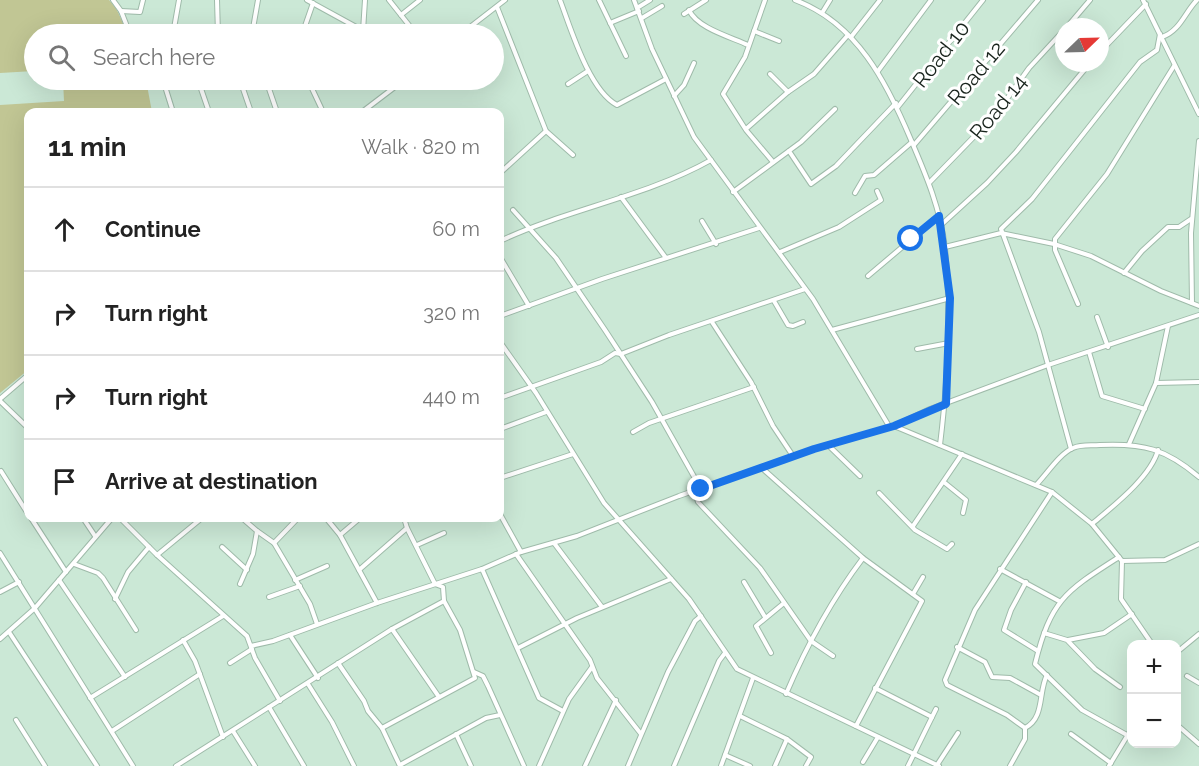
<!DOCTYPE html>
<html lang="en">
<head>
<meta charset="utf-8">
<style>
	:root { --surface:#fff; --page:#f2f2f2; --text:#222; --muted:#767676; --line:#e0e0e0 }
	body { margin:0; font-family:Raleway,sans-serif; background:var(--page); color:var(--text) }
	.controls { position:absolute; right:18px; bottom:18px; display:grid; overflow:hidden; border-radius:12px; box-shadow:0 6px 24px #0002 }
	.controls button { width:54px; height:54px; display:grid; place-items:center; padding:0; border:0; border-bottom:2px solid var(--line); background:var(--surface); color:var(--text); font:30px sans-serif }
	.compass { position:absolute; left:1055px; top:18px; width:54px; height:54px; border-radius:50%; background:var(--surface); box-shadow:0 6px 24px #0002; rotate:67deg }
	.stop { position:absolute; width:18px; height:18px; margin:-14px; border:4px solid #1a73e8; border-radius:50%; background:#fff }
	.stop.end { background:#1a73e8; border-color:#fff; box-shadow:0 2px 6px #0008 }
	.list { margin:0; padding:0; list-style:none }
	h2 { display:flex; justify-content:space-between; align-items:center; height:78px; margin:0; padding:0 24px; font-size:26px }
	h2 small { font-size:20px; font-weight:400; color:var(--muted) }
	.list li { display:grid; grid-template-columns:39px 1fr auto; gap:18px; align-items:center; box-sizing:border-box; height:84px; padding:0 24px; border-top:2px solid var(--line) }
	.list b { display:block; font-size:22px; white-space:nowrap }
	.list em { font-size:20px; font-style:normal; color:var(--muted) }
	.icon { flex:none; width:33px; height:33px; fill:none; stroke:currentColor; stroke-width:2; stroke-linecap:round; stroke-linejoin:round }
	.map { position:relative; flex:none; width:1199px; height:766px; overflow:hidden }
	.search { position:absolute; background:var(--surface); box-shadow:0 6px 24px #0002; left:24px; top:24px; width:480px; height:66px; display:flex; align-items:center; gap:15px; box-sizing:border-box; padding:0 21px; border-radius:33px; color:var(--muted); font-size:22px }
	.panel { position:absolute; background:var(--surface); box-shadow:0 6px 24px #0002; left:24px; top:108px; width:480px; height:414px; border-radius:12px }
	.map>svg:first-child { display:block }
	.green { fill:#c1c694 }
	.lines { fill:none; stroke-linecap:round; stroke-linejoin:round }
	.minor-casing { stroke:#9fbbaa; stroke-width:6 }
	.minor { stroke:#fff; stroke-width:4 }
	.route { stroke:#1a73e8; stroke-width:8 }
	.labels { text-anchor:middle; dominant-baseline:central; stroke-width:6; stroke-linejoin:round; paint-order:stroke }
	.street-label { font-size:21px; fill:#18231c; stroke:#fff }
</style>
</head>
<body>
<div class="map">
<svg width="1199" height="766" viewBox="0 0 1199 766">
	<rect width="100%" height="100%" fill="#cbe8d6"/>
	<g class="green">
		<polygon points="0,0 109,0 116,8 128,34 34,34 34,71 0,73"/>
		<polygon points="63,80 146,80 152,112 28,112 28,370 0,393 0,105 64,101"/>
	</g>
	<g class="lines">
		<g class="minor-casing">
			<g id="minor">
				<polyline points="113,0 121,11 130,34"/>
				<polyline points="217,0 218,34"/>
				<polyline points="307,0 369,34"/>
				<polyline points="389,0 416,34"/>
				<path d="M560,0C571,29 589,90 617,105L666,79"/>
				<polyline points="599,0 626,56"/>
				<polyline points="634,0 652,49 694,137 813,299 889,426"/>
				<polyline points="765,0 745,57 723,94 746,130 773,162"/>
				<path d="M795,0C857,23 887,83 911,140C926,175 941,210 945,249C952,315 948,379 940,445"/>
				<polyline points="1143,0 1199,114"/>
				<polyline points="497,7 546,131 573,155"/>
				<polyline points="637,8 650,0"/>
				<path d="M689,10C697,28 731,37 748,45"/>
				<polyline points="121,11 140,12 143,0"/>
				<polyline points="822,13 830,0"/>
				<polyline points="684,14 706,0"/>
				<polyline points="401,15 420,0"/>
				<polyline points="642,18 662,6"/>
				<polyline points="610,23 639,11"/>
				<polyline points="1067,27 1090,0"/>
				<polyline points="304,29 313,3"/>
				<polyline points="363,31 365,0"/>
				<polyline points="754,31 779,41"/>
				<polyline points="173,34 179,0"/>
				<polyline points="252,34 258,0"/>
				<polyline points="461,34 505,0"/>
				<polyline points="851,37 880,0"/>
				<path d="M1162,37C1180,31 1185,12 1197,0"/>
				<polyline points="1100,52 1146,4"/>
				<polyline points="878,71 931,0"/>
				<polyline points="770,74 788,92 814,74 848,35"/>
				<polyline points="163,80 173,112"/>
				<polyline points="198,80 209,112"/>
				<polyline points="240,80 251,112"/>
				<polyline points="266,80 277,112"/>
				<polyline points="308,80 323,112"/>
				<polyline points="568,84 588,71"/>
				<polyline points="674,96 684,85 694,63"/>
				<polyline points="897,108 983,0"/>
				<polyline points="362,112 404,80"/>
				<polyline points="746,129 788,92"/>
				<polyline points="914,145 1038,0"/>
				<polyline points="789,151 811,184 836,166 896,103"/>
				<polyline points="500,173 546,131"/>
				<polyline points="929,183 996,114 1029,68 1064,30"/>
				<polyline points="733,192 801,142 835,109"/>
				<polyline points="855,193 865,176 874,175 912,142"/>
				<polyline points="621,197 666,258"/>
				<polyline points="513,210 556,258 605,330 652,402 701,489 696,495 698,502 760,568 811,641 833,656"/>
				<polyline points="702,221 716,244"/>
				<polyline points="941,225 987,183 1016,152 1090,63"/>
				<path d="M500,241C568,209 645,197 711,160"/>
				<polyline points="945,247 1001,233 1054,244 1091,256 1161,291 1199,306"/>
				<polyline points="780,252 839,227 881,200 877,191"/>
				<polyline points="500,257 529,306"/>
				<polyline points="1124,273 1142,251 1168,227 1179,227 1191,219"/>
				<polyline points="868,276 939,216"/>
				<polyline points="774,301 788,325 793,326 803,322"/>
				<polyline points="1192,303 1191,233 1199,141"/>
				<polyline points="1078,304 1055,250 1055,239 1107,174 1174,66"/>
				<polyline points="500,316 602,279 759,228"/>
				<polyline points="1097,317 1108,347"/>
				<polyline points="712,322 751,382 773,426 793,456"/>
				<polyline points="832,330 950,298"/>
				<polyline points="500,342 536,393 604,503 689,599 737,669 939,766"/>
				<polyline points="917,349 949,343"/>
				<polyline points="1089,352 1102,396 1145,409"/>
				<polyline points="1156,383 1199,382"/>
				<polyline points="500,398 601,362 615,353 621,354 669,335 805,289"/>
				<polyline points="0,399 28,375"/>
				<polyline points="0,401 28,428"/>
				<polyline points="894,426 1052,492 1092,524 1122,561 1121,599 1152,644"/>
				<polyline points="500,429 546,412"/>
				<polyline points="633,432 649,423 754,387"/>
				<polyline points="1129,444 1156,383 1168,326"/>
				<polyline points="828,445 860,476"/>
				<polyline points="1071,449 1039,332 1001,229 1032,199 1140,62 1157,50 1160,34"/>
				<polyline points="763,469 863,558 922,601 856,726"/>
				<polyline points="1,471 28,514"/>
				<polyline points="500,478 573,454"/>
				<polyline points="945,483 966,500 963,513"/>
				<path d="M1036,485C1047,474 1059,454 1073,448C1082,444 1091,446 1100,445C1144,443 1166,449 1199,477"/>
				<polyline points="879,493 915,530 947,549 952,544"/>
				<polyline points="500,514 521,552"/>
				<polyline points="31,518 66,572"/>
				<polyline points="83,518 95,536"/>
				<polyline points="120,518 157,555 247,636 255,658 280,701"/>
				<polyline points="326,518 340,535 377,603"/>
				<path d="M1092,524C1112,507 1151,477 1158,450"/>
				<polyline points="913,526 962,454"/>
				<polyline points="257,531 274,543 310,604 317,624"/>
				<polyline points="340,535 360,518"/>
				<polyline points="274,543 298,518"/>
				<polyline points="554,543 602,607"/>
				<polyline points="417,545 444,533"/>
				<polyline points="222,547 247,570"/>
				<polyline points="0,553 133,766"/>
				<polyline points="516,554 590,660 597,678 641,734"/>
				<polyline points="157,555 202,518"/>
				<path d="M1119,557C1066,591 1051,599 1035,664L1082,710L1127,735"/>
				<polyline points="1122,561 1165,560 1199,544"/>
				<polyline points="74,564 98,573 103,578 136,630"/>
				<polyline points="482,569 539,698 563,711"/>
				<polyline points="1000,569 1059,601"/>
				<polyline points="359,570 407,528"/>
				<polyline points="59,580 125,677"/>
				<polyline points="295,580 327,566"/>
				<polyline points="744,582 765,617"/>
				<polyline points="1026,582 1011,610 1004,630 1038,651"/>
				<polyline points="240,584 253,554 257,531 242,518"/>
				<polyline points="0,592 19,582"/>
				<polyline points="913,594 923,577"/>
				<polyline points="269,597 300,586"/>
				<polyline points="115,599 128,572 149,547"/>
				<polyline points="392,629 439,697"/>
				<polyline points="9,632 97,766"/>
				<polyline points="1044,633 1067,640 1095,669 1120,687"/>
				<polyline points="290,635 318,678"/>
				<polyline points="0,639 35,608 112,518"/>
				<polyline points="183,640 195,661 223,737"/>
				<polyline points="1068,640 1104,633 1132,614"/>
				<polyline points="251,646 273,641 377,603 482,569 521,552 577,536 679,496 814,449 894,426 930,409 1048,365 1199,315"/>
				<polyline points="957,647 985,662 992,677 1010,678 1041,695"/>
				<polyline points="518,648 577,618 671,579"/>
				<polyline points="771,653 756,626 784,603"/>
				<polyline points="1176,653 1199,634"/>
				<polyline points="230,663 252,649"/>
				<polyline points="338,663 364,701 368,711 382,728 400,766"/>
				<polyline points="474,672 483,676 488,686 524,766"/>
				<polyline points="1187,676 1199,683"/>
				<polyline points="308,684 332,722 354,766"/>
				<polyline points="875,688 932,717"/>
				<path d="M786,694C806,647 832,599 863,558"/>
				<polyline points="90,698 223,616"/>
				<polyline points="269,707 304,766"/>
				<polyline points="740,716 787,739 811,757 806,766"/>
				<polyline points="16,720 45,766"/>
				<polyline points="1176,724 1199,744"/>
				<polyline points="382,728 475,678 460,630 444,601"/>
				<path d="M1025,728C1045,718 1038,692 1047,675"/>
				<polyline points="112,731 200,674"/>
				<polyline points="233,731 255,766"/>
				<polyline points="456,734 471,766"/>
				<polyline points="1071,734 1111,763"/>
				<polyline points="725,755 750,766"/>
				<polyline points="863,762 878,737"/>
				<polyline points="400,765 486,718 500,715"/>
				<polyline points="937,765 958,733"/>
				<polyline points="176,766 392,629 444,601 443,587 435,584 407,528 404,518"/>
				<polyline points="539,766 569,699 592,667"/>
				<polyline points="585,766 616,700"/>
				<polyline points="628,766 668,672 695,621 701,616"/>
				<polyline points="674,766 719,661 725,653"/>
				<polyline points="721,766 753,678"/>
				<polyline points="775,766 787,739"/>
				<polyline points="908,766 936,709"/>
				<polyline points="1010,766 1025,739 1025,728 1007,715 947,685 945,680 975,610 1052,492"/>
				<polyline points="1109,766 1132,728"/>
			</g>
		</g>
		<use href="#minor" class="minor"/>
	</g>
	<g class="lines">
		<polyline class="route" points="701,489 814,449 894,426 946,404 950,298 939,216 911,239"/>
	</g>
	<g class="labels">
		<g class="street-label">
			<text transform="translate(941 54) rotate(-52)">Road 10</text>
			<text transform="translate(976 73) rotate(-50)">Road 12</text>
			<text transform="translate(998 107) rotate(-51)">Road 14</text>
		</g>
	</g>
</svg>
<div class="controls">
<button>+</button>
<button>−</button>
</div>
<svg class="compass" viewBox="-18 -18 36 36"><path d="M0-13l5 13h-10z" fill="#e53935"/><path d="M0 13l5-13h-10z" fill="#767676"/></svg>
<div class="stop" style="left:911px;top:239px"></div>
<div class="stop end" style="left:701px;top:489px"></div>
<div class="search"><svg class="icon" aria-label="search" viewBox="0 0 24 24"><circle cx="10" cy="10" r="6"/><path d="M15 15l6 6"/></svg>Search here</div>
<section class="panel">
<h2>11 min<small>Walk · 820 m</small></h2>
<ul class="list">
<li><svg class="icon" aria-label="ahead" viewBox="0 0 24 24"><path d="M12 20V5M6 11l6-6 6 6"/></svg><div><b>Continue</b></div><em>60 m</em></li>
<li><svg class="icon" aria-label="right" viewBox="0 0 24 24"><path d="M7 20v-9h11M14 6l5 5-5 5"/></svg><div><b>Turn right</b></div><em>320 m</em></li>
<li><svg class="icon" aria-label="right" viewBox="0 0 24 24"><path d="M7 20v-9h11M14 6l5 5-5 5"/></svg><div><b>Turn right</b></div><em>440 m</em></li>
<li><svg class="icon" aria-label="arrive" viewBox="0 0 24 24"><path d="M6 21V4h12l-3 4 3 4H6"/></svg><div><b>Arrive at destination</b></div></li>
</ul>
</section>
</div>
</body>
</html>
